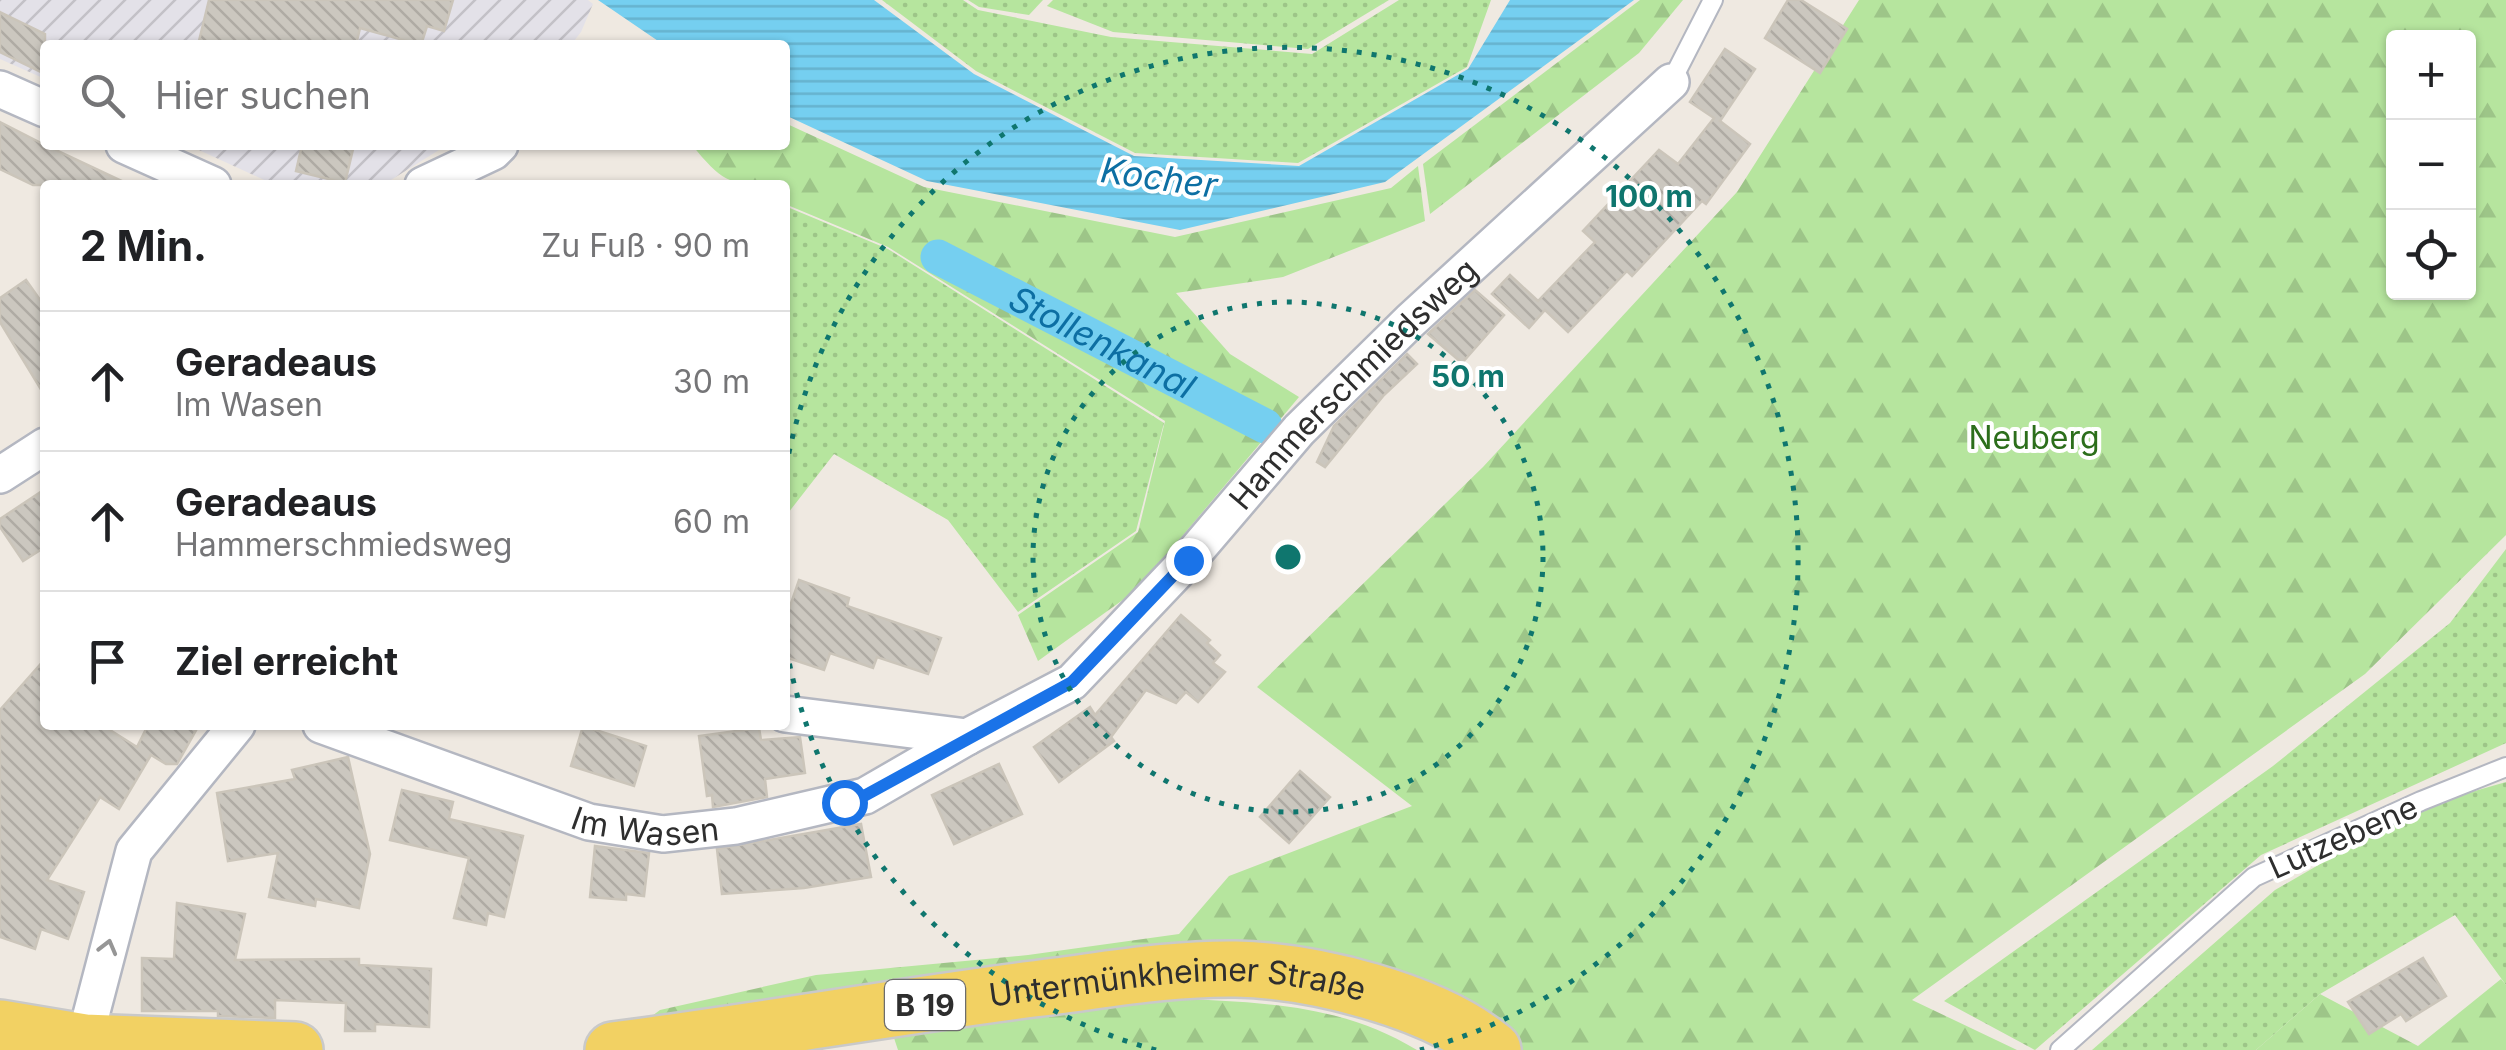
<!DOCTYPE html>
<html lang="de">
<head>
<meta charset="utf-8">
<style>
	:root { --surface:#fff; --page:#f6f6f6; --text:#202124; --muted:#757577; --line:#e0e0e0 }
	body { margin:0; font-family:Inter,sans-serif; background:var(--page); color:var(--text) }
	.controls { position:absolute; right:30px; top:30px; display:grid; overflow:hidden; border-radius:10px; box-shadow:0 2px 8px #0004 }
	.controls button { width:90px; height:90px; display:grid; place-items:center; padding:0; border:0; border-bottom:2px solid var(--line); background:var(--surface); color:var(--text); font:50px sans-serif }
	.stop { position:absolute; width:30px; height:30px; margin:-22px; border:8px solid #1a73e8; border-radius:50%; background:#fff }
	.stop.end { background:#1a73e8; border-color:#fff; box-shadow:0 2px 10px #0008 }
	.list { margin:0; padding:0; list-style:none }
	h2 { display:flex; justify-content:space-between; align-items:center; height:130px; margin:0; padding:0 40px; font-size:42px }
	h2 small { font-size:32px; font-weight:400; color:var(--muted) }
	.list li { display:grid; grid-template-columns:65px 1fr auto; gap:30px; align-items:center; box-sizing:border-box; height:140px; padding:0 40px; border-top:2px solid var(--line) }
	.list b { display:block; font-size:38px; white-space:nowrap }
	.list p { margin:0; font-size:32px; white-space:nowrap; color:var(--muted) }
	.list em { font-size:32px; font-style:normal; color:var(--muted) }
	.icon { flex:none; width:55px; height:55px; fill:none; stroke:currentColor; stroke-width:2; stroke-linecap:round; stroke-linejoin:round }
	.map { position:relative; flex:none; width:2506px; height:1050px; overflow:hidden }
	.search { position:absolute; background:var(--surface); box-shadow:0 2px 8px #0004; left:40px; top:40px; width:750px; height:110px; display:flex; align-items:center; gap:25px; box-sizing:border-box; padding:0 35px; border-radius:10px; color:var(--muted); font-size:38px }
	.panel { position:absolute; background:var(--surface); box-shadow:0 2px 8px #0004; left:40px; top:180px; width:750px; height:550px; border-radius:10px }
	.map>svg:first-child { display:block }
	.industrial { fill:url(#industrial-furrows) }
	.grass { fill:url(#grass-dots) }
	.forest { fill:url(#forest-firs); fill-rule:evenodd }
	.water { fill:url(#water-rules) }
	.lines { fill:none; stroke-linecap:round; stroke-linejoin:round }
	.canal { stroke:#75cff0; stroke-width:35 }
	.building { fill:url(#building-back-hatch); stroke:#cbc5ba; stroke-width:2.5 }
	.lane-casing { stroke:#b4b7c1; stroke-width:22 }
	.street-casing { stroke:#b4b7c1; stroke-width:40 }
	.primary-casing { stroke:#c9c9c9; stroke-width:60 }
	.lane { stroke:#fff; stroke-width:18 }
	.street { stroke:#fff; stroke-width:35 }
	.primary { stroke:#f2d163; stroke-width:55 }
	.oneway { stroke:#969696 }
	.route { stroke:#1a73e8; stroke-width:12 }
	.ring { fill:none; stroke:#0f766e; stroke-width:5; stroke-dasharray:5 10 }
	.labels { text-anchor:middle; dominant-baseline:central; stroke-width:8; stroke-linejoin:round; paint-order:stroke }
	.shield { fill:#fff; stroke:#6d6d6d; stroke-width:2.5 }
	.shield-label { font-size:30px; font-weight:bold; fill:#2e2e2e }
	.street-label { font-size:32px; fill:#2e2e2e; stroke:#fff }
	.park-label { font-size:32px; fill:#2c6e1b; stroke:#fff }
	.water-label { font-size:35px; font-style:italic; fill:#0d6fa3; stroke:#fff }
	.centre { fill:#0f766e; stroke:#fff; stroke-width:5 }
	.ring-label { font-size:30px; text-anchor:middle; font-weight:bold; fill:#0f766e; stroke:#fff; stroke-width:8; stroke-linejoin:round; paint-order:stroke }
</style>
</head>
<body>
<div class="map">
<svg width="2506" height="1050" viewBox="0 0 2506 1050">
	<defs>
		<pattern id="industrial-furrows" width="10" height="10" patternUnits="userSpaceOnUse" patternTransform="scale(2.5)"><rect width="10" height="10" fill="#e3e1e8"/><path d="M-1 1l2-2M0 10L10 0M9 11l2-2" fill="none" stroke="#c3c1c7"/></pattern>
		<pattern id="grass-dots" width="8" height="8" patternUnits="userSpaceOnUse" patternTransform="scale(2.5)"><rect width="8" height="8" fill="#b6e59e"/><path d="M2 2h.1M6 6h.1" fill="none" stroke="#9dc588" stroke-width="1.8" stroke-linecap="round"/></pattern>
		<pattern id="forest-firs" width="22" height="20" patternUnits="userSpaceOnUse" patternTransform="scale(2.5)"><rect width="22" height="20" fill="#b6e59e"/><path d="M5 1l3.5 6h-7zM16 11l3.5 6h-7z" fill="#9dc588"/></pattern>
		<pattern id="water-rules" width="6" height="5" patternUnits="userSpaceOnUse" patternTransform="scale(2.5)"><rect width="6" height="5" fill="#75cff0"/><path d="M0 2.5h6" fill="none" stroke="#66b2ce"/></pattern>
		<pattern id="building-back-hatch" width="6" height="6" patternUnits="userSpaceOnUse" patternTransform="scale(2.5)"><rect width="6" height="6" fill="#cbc7bf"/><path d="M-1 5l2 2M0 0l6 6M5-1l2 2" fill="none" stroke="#afaba4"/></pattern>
	</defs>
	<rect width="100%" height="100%" fill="#efe9e1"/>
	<g class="industrial">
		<polygon points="0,0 588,0 593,4 581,32 571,45 45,45 45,79 0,59"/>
		<polygon points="188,145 447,145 383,185 275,185"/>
	</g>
	<g class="grass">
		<polygon points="882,0 963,0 978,10 1111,37 1312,54 1399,0 1491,0 1467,67 1298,163 1135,153 976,71"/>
		<polygon points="968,0 1043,0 1029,15 979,7"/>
		<polygon points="1053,0 1389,0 1308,49 1113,32 1047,6"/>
		<polygon points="785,206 888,249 1164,423 1136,531 1018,612 948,520 834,454 785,517"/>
		<polygon points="2506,549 2506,743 2261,855 2035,1050 1944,1001 2273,766 2450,623"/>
		<polygon points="2506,782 2506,985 2455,915 2320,994 2256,1050 2092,1050 2275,890 2391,823 2447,799"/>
	</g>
	<g class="forest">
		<polygon points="1640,0 1683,0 1639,53 1430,214 1423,164"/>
		<path d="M1859,0H2506V535L2365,674L1912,1000L2017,1050H1523L1497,1029L1428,986L648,1019L660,1010L816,975L1028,955L1179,934L1229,876L1412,806L1257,687L1483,467L1737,192ZM2394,38H2468V292H2394Z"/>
		<path d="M785,123L924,187L1175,237L1391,188L1418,166L1425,221L1283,277L1176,293L1230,354L1299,397L1138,589L1038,661L1018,615L1138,532L1165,421L888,247L785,204V185C733,185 726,187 692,145H785Z"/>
		<polygon points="2501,979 2506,985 2506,1050 2256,1050 2320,994 2418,1046"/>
		<path d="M1168,998C1259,1003 1337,1002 1417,1050H898L894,1038L1030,1014Z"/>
	</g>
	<polygon class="water" points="598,0 874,0 974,74 1134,156 1299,166 1468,69 1510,0 1634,0 1385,182 1180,230 927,181 785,115 785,45 664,45"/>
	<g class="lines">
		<path class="canal" id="s1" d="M938,257L1265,426"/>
	</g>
	<g class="building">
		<polygon points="209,0 453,0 444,31 427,26 421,45 360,28 356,45 198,45"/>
		<polygon points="1788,0 1801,0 1847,29 1820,73 1765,38"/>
		<polygon points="0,12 45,34 45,74 0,52"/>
		<polygon points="1725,49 1755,69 1720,121 1750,144 1706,204 1702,201 1632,276 1627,271 1568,332 1545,310 1529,328 1492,294 1510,275 1538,301 1595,242 1583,231 1659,150 1678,164 1714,118 1690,102"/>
		<polygon points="0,122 45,145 130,185 33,185 0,169"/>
		<polygon points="302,145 354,145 345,183 296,171"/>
		<polygon points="26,280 45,307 45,396 0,322 0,298"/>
		<polygon points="1475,290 1504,315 1462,363 1428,334"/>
		<polygon points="1407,354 1417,364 1384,395 1325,467 1317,462 1334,426"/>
		<polygon points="45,489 45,547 23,561 0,527 0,519"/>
		<polygon points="799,580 849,598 847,606 941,638 928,674 877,657 873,668 830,653 824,670 785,657 785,621"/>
		<polygon points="1181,615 1210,640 1207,643 1220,655 1213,663 1225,672 1198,702 1186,692 1176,703 1146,690 1111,737 1114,741 1059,782 1034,747 1090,707 1095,715"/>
		<polygon points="45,659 45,725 102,725 137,747 148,725 199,725 177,764 166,764 151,755 119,809 100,797 47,880 84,892 68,939 41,929 35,949 0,937 0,710"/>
		<polygon points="583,726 646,746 634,786 571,766"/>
		<polygon points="759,728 761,740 800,737 805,773 765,779 767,797 713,807 712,795 707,796 699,736"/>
		<polygon points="348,757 370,854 359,908 316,899 315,906 269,897 278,853 228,861 217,793 295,779 292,770"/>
		<polygon points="999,764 1022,814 954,844 932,795"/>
		<polygon points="1300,771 1330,797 1289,843 1260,817"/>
		<polygon points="402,790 453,802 449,819 523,836 504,917 488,913 486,925 454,918 469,858 390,840"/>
		<polygon points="861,824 871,877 804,888 722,894 717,849"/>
		<polygon points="595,846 649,853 644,896 626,894 626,900 590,897"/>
		<polygon points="177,903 245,914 235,960 359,959 359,965 431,969 429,1027 375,1024 375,1031 345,1031 346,1003 275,1000 275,1018 218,1016 218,1011 142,1011 142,958 174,959"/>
		<polygon points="2423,958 2446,996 2406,1021 2401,1014 2369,1034 2348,1002"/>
	</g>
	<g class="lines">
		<g class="lane-casing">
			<g id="lane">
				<polyline points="1671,82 1713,0"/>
				<polyline points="2060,1050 2254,877 2421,801 2506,767"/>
			</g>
		</g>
		<g class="street-casing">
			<g id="street">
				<polyline points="0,89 45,109"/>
				<polyline points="124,145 213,185"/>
				<polyline points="423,185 493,152 500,145"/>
				<polyline points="0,475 45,446"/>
				<path id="s2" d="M785,714L967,737L1072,682L1188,560L1299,430L1410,321L1671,82"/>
				<path id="s3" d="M321,725L589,822L663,834L736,826L865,796L967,737"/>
				<polyline points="84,1042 134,851 237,725"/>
			</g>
		</g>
		<g class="primary-casing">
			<g id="primary">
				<polyline points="0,1028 84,1042 295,1050"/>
				<path id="s4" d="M613,1050C754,1032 893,1007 1033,989C1100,981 1169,968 1236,969C1314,971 1433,1000 1493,1050"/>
			</g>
		</g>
		<use href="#lane" class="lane"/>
		<use href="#street" class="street"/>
		<use href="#primary" class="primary"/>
	</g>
	<defs><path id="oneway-chevron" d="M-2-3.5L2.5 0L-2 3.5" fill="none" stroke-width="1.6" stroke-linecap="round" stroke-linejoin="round" transform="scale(2.5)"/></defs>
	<use class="oneway" href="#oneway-chevron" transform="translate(108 947) rotate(-75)"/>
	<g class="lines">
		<polyline class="route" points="844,802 864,796 1072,682 1188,560"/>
	</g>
	<g class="ring">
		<circle cx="1288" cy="557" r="255"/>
		<path d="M1156 1050A510 510 0 0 1 786 646M786 468A510 510 0 1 1 1420 1050"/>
	</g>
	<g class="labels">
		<rect class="shield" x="885" y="980" width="80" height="50" rx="8"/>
		<g class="shield-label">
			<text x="925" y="1005">B 19</text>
		</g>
		<g class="street-label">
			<text stroke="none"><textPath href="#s2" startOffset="712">Hammerschmiedsweg</textPath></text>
			<text stroke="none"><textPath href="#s3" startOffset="342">Im Wasen</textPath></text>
			<text transform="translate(2343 837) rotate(-24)">Lutzebene</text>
			<text stroke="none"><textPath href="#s4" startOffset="570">Untermünkheimer Straße</textPath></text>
		</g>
		<g class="park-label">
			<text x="2034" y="437">Neuberg</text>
		</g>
		<g class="water-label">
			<text transform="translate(1159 177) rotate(8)">Kocher</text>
			<text stroke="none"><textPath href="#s1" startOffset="185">Stollenkanal</textPath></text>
		</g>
	</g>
	<circle cx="1288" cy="557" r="15" class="centre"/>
	<g class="ring-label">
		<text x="1649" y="207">100 m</text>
		<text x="1468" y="387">50 m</text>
	</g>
</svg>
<div class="controls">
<button>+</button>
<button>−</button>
<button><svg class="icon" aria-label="locate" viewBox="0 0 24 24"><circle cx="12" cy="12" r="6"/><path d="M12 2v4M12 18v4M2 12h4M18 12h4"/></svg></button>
</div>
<div class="stop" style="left:844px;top:802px"></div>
<div class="stop end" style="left:1188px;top:560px"></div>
<div class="search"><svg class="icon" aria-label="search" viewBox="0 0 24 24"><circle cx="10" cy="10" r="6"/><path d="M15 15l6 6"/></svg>Hier suchen</div>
<section class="panel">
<h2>2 Min.<small>Zu Fuß · 90 m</small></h2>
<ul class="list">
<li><svg class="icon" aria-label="ahead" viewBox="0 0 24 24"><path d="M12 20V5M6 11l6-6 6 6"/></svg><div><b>Geradeaus</b><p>Im Wasen</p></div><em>30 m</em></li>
<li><svg class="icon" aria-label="ahead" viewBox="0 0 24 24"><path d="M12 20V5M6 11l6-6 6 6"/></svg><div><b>Geradeaus</b><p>Hammerschmiedsweg</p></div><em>60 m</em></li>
<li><svg class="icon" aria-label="arrive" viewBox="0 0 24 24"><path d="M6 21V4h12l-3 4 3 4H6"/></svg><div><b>Ziel erreicht</b></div></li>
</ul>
</section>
</div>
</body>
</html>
